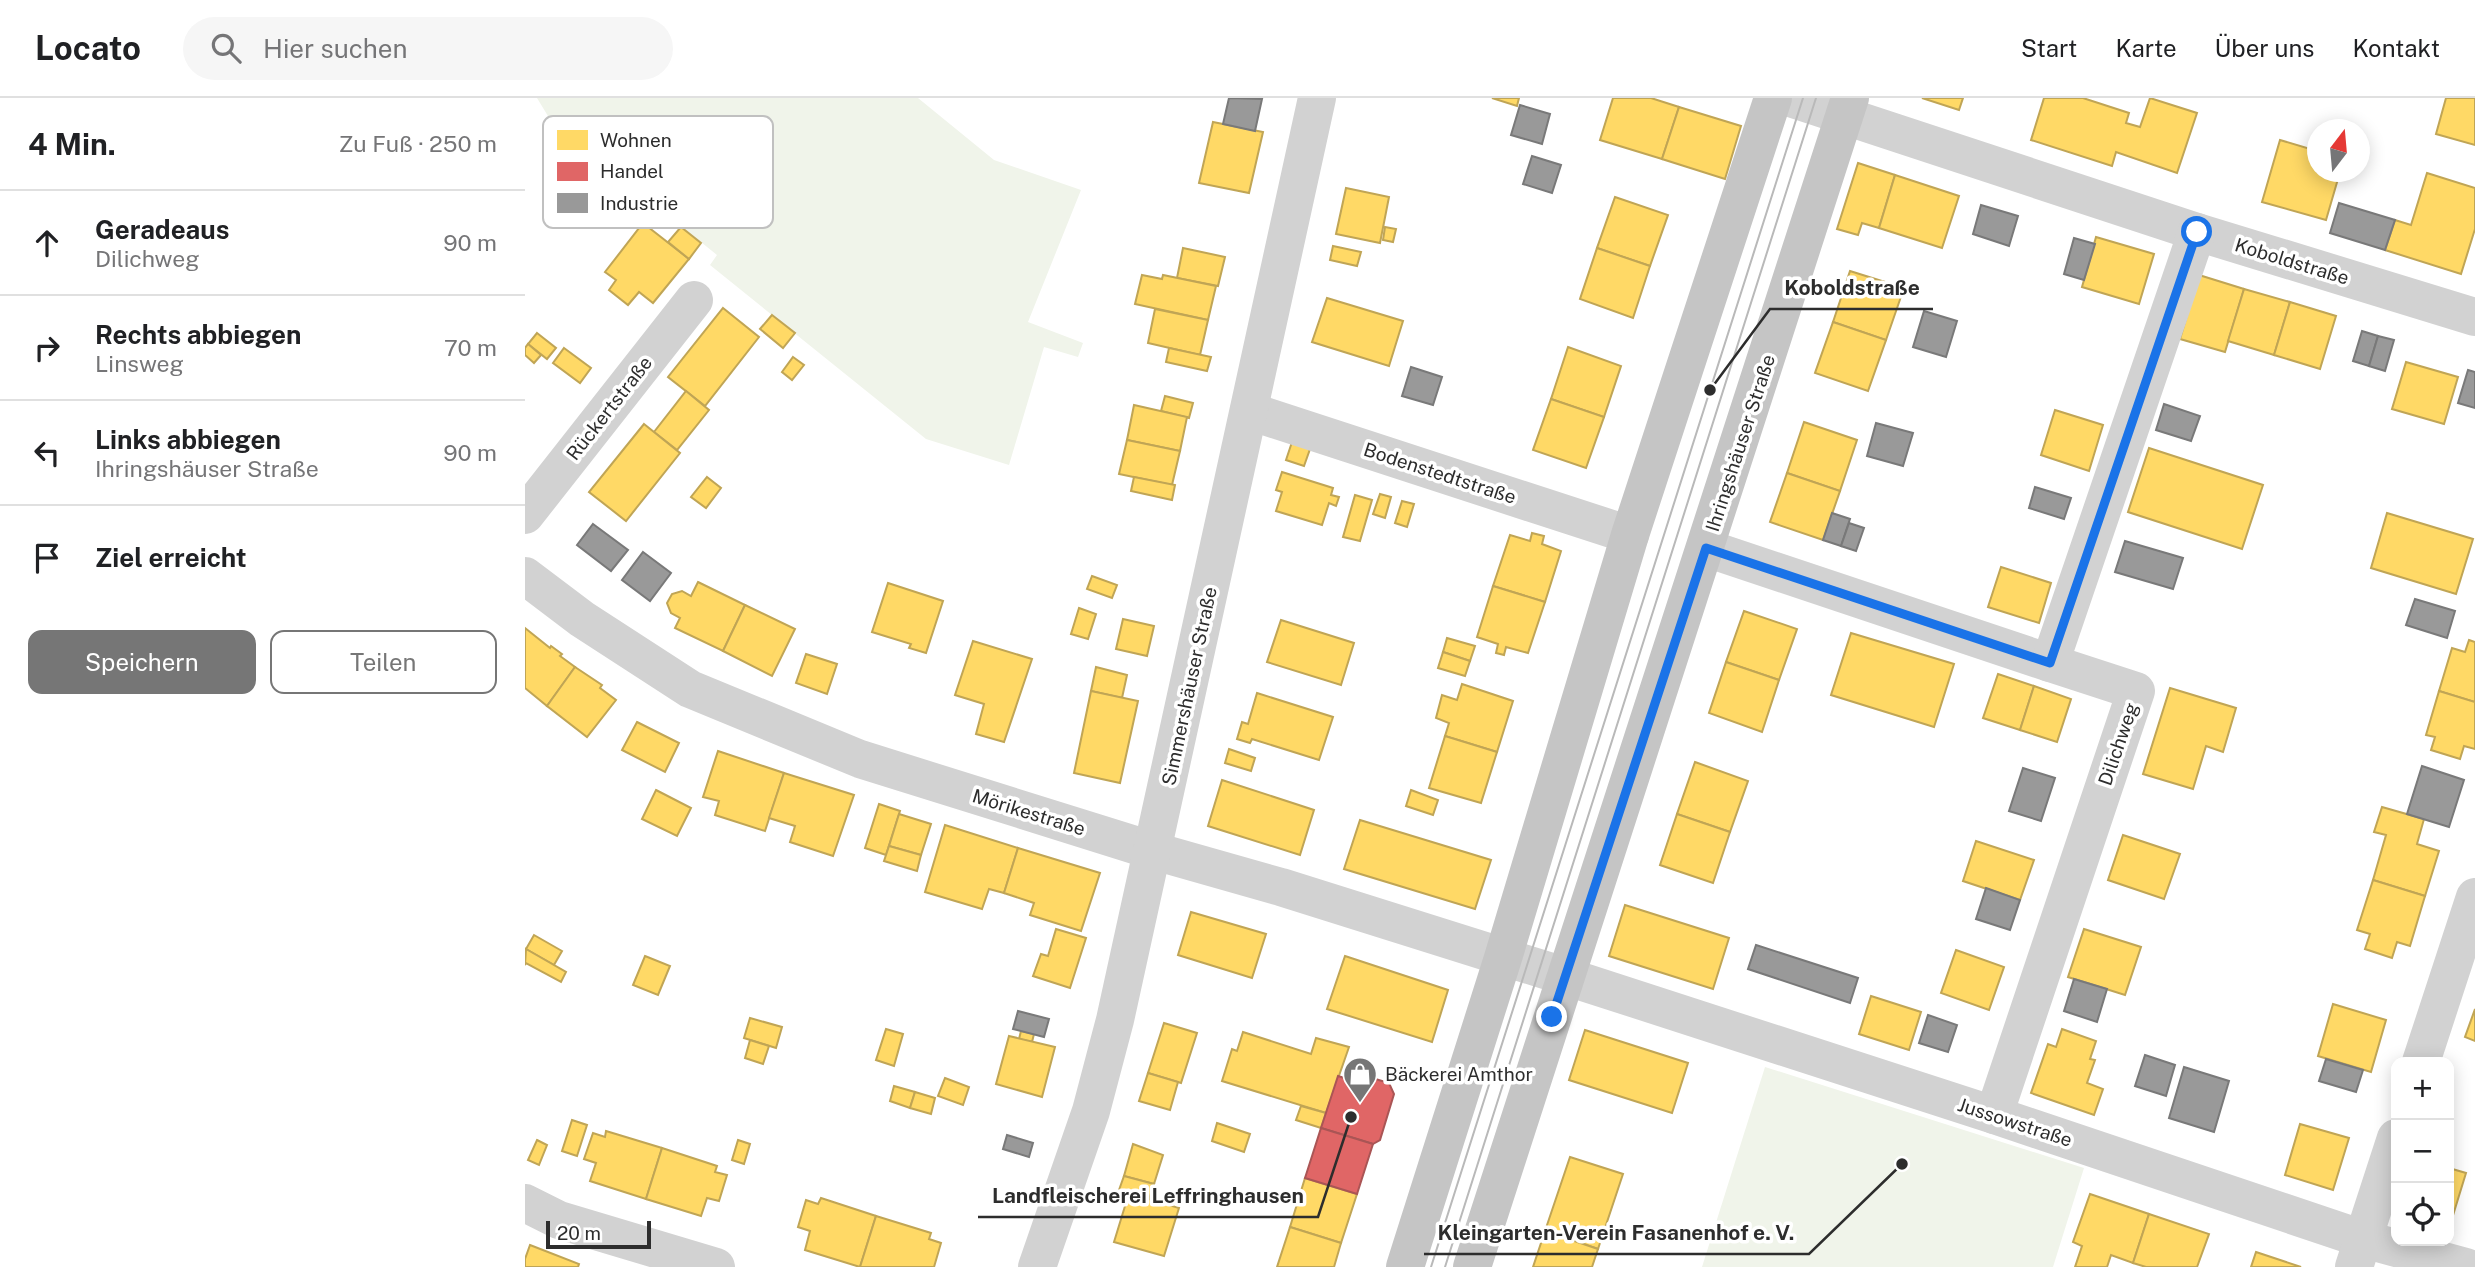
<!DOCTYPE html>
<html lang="de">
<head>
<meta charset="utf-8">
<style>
	:root { --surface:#fff; --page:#f6f6f6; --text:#202124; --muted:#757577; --line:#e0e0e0; --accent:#767676 }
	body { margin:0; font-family:"Public Sans",sans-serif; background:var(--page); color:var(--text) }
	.controls { position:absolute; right:21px; bottom:21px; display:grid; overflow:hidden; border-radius:14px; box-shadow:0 4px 18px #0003 }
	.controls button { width:63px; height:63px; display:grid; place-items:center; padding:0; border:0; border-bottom:2px solid var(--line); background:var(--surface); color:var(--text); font:35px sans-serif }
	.compass { position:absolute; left:1782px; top:21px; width:63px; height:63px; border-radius:50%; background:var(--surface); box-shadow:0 4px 18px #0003; rotate:16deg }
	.scale { position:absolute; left:21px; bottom:18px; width:105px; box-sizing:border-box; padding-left:7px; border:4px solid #2d2d2d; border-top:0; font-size:19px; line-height:24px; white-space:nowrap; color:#2d2d2d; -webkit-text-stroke:5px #fff; paint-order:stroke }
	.stop { position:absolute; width:21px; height:21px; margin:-16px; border:5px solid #1a73e8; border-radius:50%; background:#fff }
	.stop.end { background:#1a73e8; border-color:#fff; box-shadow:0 2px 7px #0008 }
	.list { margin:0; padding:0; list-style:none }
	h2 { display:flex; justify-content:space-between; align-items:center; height:91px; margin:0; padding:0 28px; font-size:30px }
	h2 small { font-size:23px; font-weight:400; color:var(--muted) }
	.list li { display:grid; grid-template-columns:46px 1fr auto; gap:21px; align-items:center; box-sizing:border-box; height:105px; padding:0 28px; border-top:2px solid var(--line) }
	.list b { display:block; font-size:26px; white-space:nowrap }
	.list p { margin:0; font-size:23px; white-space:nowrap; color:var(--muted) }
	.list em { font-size:23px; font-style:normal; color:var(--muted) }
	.actions { display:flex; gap:14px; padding:21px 28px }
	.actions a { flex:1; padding:16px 0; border:2px solid var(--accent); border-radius:14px; text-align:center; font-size:24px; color:var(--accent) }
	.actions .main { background:var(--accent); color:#fff }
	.icon { flex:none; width:38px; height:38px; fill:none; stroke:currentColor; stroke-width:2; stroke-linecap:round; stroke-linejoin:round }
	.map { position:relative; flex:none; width:1950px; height:1169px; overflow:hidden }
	header { display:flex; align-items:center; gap:42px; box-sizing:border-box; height:98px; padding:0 35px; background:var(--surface); border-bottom:2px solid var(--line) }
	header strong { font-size:33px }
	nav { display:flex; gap:38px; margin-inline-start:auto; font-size:24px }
	.search { width:490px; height:63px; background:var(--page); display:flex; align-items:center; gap:18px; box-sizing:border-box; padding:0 24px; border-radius:38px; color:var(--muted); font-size:26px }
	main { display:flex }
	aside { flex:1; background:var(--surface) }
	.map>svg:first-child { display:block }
	.green { fill:#f0f4ea }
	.homes { fill:#ffd966; stroke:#c0a555; stroke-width:2 }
	.shops { fill:#e06666; stroke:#a55; stroke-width:2 }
	.industry { fill:#999; stroke:#797979; stroke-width:2 }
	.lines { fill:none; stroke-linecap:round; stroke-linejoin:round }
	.minor { stroke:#d2d2d2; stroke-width:38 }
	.major { stroke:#c5c5c5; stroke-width:38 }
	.tram { stroke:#b9b9b9; stroke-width:2 }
	.route { stroke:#1a73e8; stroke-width:9 }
	.labels { text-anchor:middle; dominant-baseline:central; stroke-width:7; stroke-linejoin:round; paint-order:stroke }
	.street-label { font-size:19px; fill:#2d2d2d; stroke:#fff }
	.poi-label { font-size:19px; fill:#2d2d2d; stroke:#fff; text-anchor:start }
	.key { fill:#fff; stroke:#c0c0c0; stroke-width:2 }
	.key-label { font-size:19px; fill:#2d2d2d }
	.leader { fill:none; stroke:#2d2d2d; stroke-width:2.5 }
	.callout-dot { fill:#2d2d2d; stroke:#fff; stroke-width:2.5 }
	.callout-label { font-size:21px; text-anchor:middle; font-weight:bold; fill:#2d2d2d; stroke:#fff; stroke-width:7; stroke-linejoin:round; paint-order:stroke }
</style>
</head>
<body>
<header>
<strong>Locato</strong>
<div class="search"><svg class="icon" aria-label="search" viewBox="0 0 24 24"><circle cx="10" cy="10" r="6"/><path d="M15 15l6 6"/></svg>Hier suchen</div>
<nav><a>Start</a><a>Karte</a><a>Über uns</a><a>Kontakt</a></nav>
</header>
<main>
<aside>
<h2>4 Min.<small>Zu Fuß · 250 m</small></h2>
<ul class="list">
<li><svg class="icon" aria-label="ahead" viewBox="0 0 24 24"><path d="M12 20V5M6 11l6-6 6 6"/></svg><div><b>Geradeaus</b><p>Dilichweg</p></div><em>90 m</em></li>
<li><svg class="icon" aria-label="right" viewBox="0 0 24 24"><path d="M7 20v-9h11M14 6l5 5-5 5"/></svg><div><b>Rechts abbiegen</b><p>Linsweg</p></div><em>70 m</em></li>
<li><svg class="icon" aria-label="left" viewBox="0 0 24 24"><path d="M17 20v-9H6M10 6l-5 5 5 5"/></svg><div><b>Links abbiegen</b><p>Ihringshäuser Straße</p></div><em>90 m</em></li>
<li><svg class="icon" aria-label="arrive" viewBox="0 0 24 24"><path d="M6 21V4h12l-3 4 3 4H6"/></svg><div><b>Ziel erreicht</b></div></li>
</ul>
<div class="actions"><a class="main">Speichern</a><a>Teilen</a></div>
</aside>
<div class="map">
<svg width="1950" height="1169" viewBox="0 0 1950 1169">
	<rect width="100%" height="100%" fill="#fff"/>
	<g class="green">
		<polygon points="12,0 393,0 469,62 556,92 503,224 558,245 553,259 519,249 484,367 401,341 185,167 192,157 26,23"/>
		<polygon points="1240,969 1559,1070 1528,1169 1177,1169"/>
	</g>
	<g class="homes">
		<polygon points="967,0 994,0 992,8"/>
		<polygon points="1088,0 1126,0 1154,9 1137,61 1075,42"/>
		<polygon points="1397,0 1438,0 1434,12"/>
		<polygon points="1519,0 1558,0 1604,15 1601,25 1615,29 1625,0 1672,15 1652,75 1591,54 1587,68 1506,42"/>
		<polygon points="1921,0 1950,0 1950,47 1911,36"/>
		<polygon points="1154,9 1216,28 1200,81 1137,61"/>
		<polygon points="688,24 738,34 724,95 674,85"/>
		<polygon points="1755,42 1792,53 1792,74 1815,74 1801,122 1737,104"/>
		<polygon points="1333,65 1370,77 1354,130 1337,125 1333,137 1312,131"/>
		<polygon points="1902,75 1950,90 1950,131 1936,176 1860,152 1870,122 1886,127"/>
		<polygon points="1370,77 1434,98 1417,150 1354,130"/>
		<polygon points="821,90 864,99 855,145 811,136"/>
		<polygon points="1090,99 1143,117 1125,168 1072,150"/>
		<polygon points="118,125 164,161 128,205 114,194 103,207 84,192 91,182 80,174"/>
		<polygon points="156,129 176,145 164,161 143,144"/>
		<polygon points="860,129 871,131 868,144 858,142"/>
		<polygon points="1571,139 1629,156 1614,206 1557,189"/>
		<polygon points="808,148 836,154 832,168 805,162"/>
		<polygon points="658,150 700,159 693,188 652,180"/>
		<polygon points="1072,150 1125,168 1108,220 1055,201"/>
		<polygon points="1325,173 1379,190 1361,242 1308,224"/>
		<polygon points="617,177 637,181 638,177 691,188 683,222 610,206"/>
		<polygon points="1674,177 1719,191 1700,254 1655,241"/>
		<polygon points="1719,191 1765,204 1749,257 1703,243"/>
		<polygon points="802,200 878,223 864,268 787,244"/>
		<polygon points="1765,204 1811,218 1795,271 1749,257"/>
		<polygon points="198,210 234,239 180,308 143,279"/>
		<polygon points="630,211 683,222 675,257 623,245"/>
		<polygon points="247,217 270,235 258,250 235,231"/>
		<polygon points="1308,224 1361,242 1343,293 1290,275"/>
		<polygon points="12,235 31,250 22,261 3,246"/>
		<polygon points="3,246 16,257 9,265 0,257 0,250"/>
		<polygon points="1043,249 1096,268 1079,319 1026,301"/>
		<polygon points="39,250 66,270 55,285 28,265"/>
		<polygon points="644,250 686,259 682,273 641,264"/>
		<polygon points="268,259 279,267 267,282 257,274"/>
		<polygon points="1881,264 1933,279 1919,326 1867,311"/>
		<polygon points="161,293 184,312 152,352 129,334"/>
		<polygon points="640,298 668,305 664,320 636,313"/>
		<polygon points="1026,301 1079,319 1061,370 1008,352"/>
		<polygon points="609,307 662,319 655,353 602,342"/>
		<polygon points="1530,312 1578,327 1564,373 1516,357"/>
		<polygon points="1279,324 1332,342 1315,393 1262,375"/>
		<polygon points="119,326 155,355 101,423 64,394"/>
		<polygon points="602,342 655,353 647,387 594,376"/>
		<polygon points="767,344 785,351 779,368 761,362"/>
		<polygon points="1624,350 1738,387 1717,451 1603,414"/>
		<polygon points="757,374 808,390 806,397 814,399 811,408 804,405 797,427 751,413 757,394 751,392"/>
		<polygon points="1262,375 1315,393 1298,442 1245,424"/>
		<polygon points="182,379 196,390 181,410 166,399"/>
		<polygon points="609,379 650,387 647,402 606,393"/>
		<polygon points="855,396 866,399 860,420 848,416"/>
		<polygon points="830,397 847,402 835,443 818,439"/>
		<polygon points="877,403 889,406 882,429 870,425"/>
		<polygon points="1862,415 1948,441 1931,496 1846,470"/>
		<polygon points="1007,435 1019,438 1017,446 1036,453 1020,504 968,488 985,437 1005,443"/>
		<polygon points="1476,469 1526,485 1514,525 1463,509"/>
		<polygon points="567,478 592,487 587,500 562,491"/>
		<polygon points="173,484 220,507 198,553 150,530 155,520 146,515 142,505 147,496 157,493 166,498"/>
		<polygon points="363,485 418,503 401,555 384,550 386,546 347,534"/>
		<polygon points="968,488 1020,504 1003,555 981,549 979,557 971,555 973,546 952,539"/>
		<polygon points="220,507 270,531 247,578 198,553"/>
		<polygon points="554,510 571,516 563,541 546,536"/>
		<polygon points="1219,513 1272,531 1254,582 1201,564"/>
		<polygon points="598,521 629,528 622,558 591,551"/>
		<polygon points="756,522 829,545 816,587 742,564"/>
		<polygon points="0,530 25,550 26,548 37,556 35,558 50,569 22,608 0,590"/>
		<polygon points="1326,535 1429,566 1409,629 1306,597"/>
		<polygon points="922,540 950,548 945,563 918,554"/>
		<polygon points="1944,542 1950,544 1950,604 1914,593 1927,550 1940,554"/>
		<polygon points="448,543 507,561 479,644 451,636 459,606 430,597"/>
		<polygon points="918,554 945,563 940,578 913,570"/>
		<polygon points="281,556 312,566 302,596 271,585"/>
		<polygon points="1201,564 1254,582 1237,634 1184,615"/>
		<polygon points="50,569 77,587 75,590 91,602 62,639 22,608"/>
		<polygon points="571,569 602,577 597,600 566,593"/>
		<polygon points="1473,576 1509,588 1495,632 1458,620"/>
		<polygon points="937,586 988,603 972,654 920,638 924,625 911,620 917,597 932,602"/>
		<polygon points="1509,588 1546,601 1532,644 1495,632"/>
		<polygon points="1645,590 1711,610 1698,654 1681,648 1668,691 1618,676"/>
		<polygon points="566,593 613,603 595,685 549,675"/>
		<polygon points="1914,593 1950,604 1950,651 1939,648 1935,661 1906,652 1910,639 1901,637"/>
		<polygon points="732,595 808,619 794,662 727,641 725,645 712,641 717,624 723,626"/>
		<polygon points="112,624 154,645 140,674 97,652"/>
		<polygon points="920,638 972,654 956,705 904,690"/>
		<polygon points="704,651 730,660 726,673 700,665"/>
		<polygon points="193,653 259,675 240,733 190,717 194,703 178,699"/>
		<polygon points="1170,664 1223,683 1205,734 1152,716"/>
		<polygon points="259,675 329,697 308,758 265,744 270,728 244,720"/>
		<polygon points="697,682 789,712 775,757 683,728"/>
		<polygon points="131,692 166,710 152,738 117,721"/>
		<polygon points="886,692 913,702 908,717 881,708"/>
		<polygon points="354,706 375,713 361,757 340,750"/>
		<polygon points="1857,709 1899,721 1892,746 1914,753 1900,798 1848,782 1861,737 1849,734"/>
		<polygon points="374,716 406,726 396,757 364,748"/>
		<polygon points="1152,716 1205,734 1188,785 1135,767"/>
		<polygon points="835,722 966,762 950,811 819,771"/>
		<polygon points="420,727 493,750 479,795 464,791 457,811 400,794"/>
		<polygon points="1598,737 1655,756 1639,801 1583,782"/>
		<polygon points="1451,743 1509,762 1495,802 1438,783"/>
		<polygon points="364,748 396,757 392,773 359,763"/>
		<polygon points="493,750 575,775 556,833 505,817 509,805 479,795"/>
		<polygon points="1848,782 1900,798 1885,848 1872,844 1867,860 1840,851 1845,836 1832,832"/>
		<polygon points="1100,807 1204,840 1188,891 1084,858"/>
		<polygon points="666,814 741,836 727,880 653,857"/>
		<polygon points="531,831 561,840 545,890 508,878 516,856 523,858"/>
		<polygon points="1559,831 1616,849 1600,897 1543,879"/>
		<polygon points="9,837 37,853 29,867 1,851"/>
		<polygon points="1,851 41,874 36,884 1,865 0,867"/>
		<polygon points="1431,852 1479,869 1464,912 1416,895"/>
		<polygon points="120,858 145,868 133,897 108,887"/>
		<polygon points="820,858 923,892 907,944 802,911"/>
		<polygon points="1346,898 1396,914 1384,952 1334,936"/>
		<polygon points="1808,906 1861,922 1846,974 1793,958"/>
		<polygon points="1950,911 1950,943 1940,939"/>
		<polygon points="225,920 257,929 251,950 219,940"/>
		<polygon points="639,925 672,935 656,985 623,975"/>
		<polygon points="361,931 378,936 369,968 351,962"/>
		<polygon points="1537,931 1571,943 1565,961 1570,962 1562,985 1578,991 1569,1017 1506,995 1523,946 1531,949"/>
		<polygon points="1060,932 1163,965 1147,1015 1044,982"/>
		<polygon points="496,933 509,936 507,944 494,941"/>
		<polygon points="718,934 786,956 791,940 824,949 801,1015 697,983 707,951 712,953"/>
		<polygon points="484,938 530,949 517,999 471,986"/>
		<polygon points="225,942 244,948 238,966 220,960"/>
		<polygon points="623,975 653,984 645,1012 614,1003"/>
		<polygon points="420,980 444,989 438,1007 413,998"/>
		<polygon points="369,988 390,994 385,1010 365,1003"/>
		<polygon points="390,994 410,1000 406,1016 385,1010"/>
		<polygon points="776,1008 801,1015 796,1030 771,1022"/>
		<polygon points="47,1022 62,1027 52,1058 37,1053"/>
		<polygon points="692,1025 725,1036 719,1054 687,1043"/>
		<polygon points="1775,1026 1824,1040 1808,1092 1760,1077"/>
		<polygon points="81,1033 137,1050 121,1101 65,1083 71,1065 59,1061 68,1035 80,1039"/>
		<polygon points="12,1042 22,1047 14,1067 3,1062"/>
		<polygon points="213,1042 225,1046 219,1066 207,1062"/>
		<polygon points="608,1046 638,1057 629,1086 599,1078"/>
		<polygon points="137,1050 192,1068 190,1074 202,1077 194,1103 182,1100 176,1118 121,1101"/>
		<polygon points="1045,1059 1098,1076 1073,1151 1020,1133"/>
		<polygon points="1924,1070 1941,1075 1925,1127 1924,1126"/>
		<polygon points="599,1078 629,1086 624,1101 594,1092"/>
		<polygon points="780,1080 832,1096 816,1145 765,1129"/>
		<polygon points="604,1095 654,1110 639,1158 589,1144"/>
		<polygon points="1565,1096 1624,1116 1608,1165 1586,1157 1582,1169 1550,1169 1557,1148 1548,1144"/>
		<polygon points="296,1100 351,1118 335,1169 280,1152 285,1133 273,1129 281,1102 293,1106"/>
		<polygon points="1624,1116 1684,1136 1672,1169 1621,1169 1608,1165"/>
		<polygon points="351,1118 406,1135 404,1141 416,1145 409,1169 335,1169"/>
		<polygon points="765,1129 816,1145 809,1169 752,1169"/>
		<polygon points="1020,1133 1073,1151 1067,1169 1008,1169"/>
		<polygon points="5,1147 54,1166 53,1169 0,1169 0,1161"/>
		<polygon points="1731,1154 1776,1169 1726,1169"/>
	</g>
	<g class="shops">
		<polygon points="813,978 842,987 847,980 864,985 869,996 855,1042 848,1046 796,1030"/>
		<polygon points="796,1030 848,1046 832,1096 780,1080"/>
	</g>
	<g class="industry">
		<polygon points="704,0 737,1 730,33 698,26"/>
		<polygon points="995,7 1025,16 1017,46 986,37"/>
		<polygon points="1007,58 1036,67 1027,95 998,86"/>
		<polygon points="1814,105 1870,122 1860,152 1805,135"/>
		<polygon points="1456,107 1493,118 1484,148 1448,136"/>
		<polygon points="1549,140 1570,146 1559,182 1539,176"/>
		<polygon points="1399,213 1432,223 1421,259 1388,249"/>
		<polygon points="1837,233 1853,238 1844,268 1828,263"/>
		<polygon points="1853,238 1869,242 1860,273 1844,268"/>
		<polygon points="886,269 917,279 908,307 877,298"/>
		<polygon points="1943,272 1950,274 1950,310 1933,305"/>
		<polygon points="1639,306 1675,318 1666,343 1631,332"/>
		<polygon points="1351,325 1388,335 1378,368 1342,358"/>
		<polygon points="1510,389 1546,400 1539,421 1504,410"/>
		<polygon points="1307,415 1325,421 1316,448 1298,442"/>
		<polygon points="1324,425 1339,430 1331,453 1316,448"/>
		<polygon points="68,426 103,452 86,473 52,447"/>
		<polygon points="1600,443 1658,460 1648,491 1590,474"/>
		<polygon points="118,454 146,475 125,503 97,482"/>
		<polygon points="1890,501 1930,513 1922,540 1881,527"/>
		<polygon points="1897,668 1939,682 1924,729 1882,716"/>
		<polygon points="1498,670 1530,680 1516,723 1484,713"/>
		<polygon points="1461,790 1495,802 1485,832 1451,821"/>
		<polygon points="1231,847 1333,880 1325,905 1223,871"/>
		<polygon points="1549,881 1582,891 1572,924 1539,913"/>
		<polygon points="493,913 524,921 519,939 488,931"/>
		<polygon points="1403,917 1432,927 1423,954 1394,945"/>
		<polygon points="1620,957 1650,967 1641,998 1610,988"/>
		<polygon points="1801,961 1838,972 1831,994 1794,983"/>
		<polygon points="1659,969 1704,983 1689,1034 1644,1020"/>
		<polygon points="482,1037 508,1045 504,1059 478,1051"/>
	</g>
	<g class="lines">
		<g class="minor">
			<polyline points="1265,0 1672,134 1950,219"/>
			<polyline points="724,313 1105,437"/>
			<polyline points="0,417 169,202"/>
			<polyline points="1181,450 1525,565"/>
			<polyline points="0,478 57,521 165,591 335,661 629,753 756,789 1055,883 1469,1017 1838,1141 1941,1169"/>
			<polyline points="1896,964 1950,799"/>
			<polyline points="1469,1017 1611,593 1525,565 1672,134"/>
			<polyline points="0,1105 34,1122 191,1169"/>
			<polyline points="512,1169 566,1013 590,922 792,0"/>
			<polyline points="1829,1169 1871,1040"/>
		</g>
		<g class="major">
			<polyline points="880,1169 978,860 1105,437 1248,0"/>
			<polyline points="947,1169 1325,0"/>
		</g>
		<g class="tram">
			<polyline points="906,1169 1278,0"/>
			<polyline points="920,1169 1291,0"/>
		</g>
	</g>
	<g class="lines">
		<polyline class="route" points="1027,919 1181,450 1525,565 1672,134"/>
	</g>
	<defs>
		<g id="shop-pin" transform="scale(1.75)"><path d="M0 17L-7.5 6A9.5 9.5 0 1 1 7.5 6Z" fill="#767676" stroke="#fff"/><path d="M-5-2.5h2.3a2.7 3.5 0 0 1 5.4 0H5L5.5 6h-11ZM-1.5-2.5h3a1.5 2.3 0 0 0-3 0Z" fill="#fff"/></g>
	</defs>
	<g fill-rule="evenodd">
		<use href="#shop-pin" x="835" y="976"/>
	</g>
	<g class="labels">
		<g class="street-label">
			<text transform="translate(1767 163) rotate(17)">Koboldstraße</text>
			<text transform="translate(84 310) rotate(-52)">Rückertstraße</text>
			<text transform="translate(1215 345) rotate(-72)">Ihringshäuser Straße</text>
			<text transform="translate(915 375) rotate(18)">Bodenstedtstraße</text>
			<text transform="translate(664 588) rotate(-78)">Simmershäuser Straße</text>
			<text transform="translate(1593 646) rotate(-71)">Dilichweg</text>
			<text transform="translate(504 714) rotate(17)">Mörikestraße</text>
			<text transform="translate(1490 1024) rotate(18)">Jussowstraße</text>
		</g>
		<g class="poi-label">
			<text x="860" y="976">Bäckerei Amthor</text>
		</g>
	</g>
	<rect x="18" y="18" width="230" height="112" rx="10" class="key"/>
	<rect x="32" y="32" width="31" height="20" fill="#ffd966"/>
	<rect x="32" y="64" width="31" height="19" fill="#e06666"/>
	<rect x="32" y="95" width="31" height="20" fill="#999"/>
	<g class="key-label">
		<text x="75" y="49">Wohnen</text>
		<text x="75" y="80">Handel</text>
		<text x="75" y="112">Industrie</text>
	</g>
	<path class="leader" d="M1185 292L1245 211H1408M826 1019L793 1119H453M1377 1066L1284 1156H899"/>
	<g class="callout-dot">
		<circle cx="1185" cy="292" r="7"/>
		<circle cx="826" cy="1019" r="7"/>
		<circle cx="1377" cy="1066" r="7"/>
	</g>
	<g class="callout-label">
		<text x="1327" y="197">Koboldstraße</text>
		<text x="623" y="1105">Landfleischerei Leffringhausen</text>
		<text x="1091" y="1142">Kleingarten-Verein Fasanenhof e. V.</text>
	</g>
</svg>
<div class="controls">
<button>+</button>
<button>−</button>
<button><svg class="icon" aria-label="locate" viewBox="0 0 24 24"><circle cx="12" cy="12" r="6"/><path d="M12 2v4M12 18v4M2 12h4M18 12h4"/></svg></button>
</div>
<svg class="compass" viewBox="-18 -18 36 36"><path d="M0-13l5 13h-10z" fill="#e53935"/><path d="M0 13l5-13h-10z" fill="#757577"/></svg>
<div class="scale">20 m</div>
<div class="stop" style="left:1672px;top:134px"></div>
<div class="stop end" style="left:1027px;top:919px"></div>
</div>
</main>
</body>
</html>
